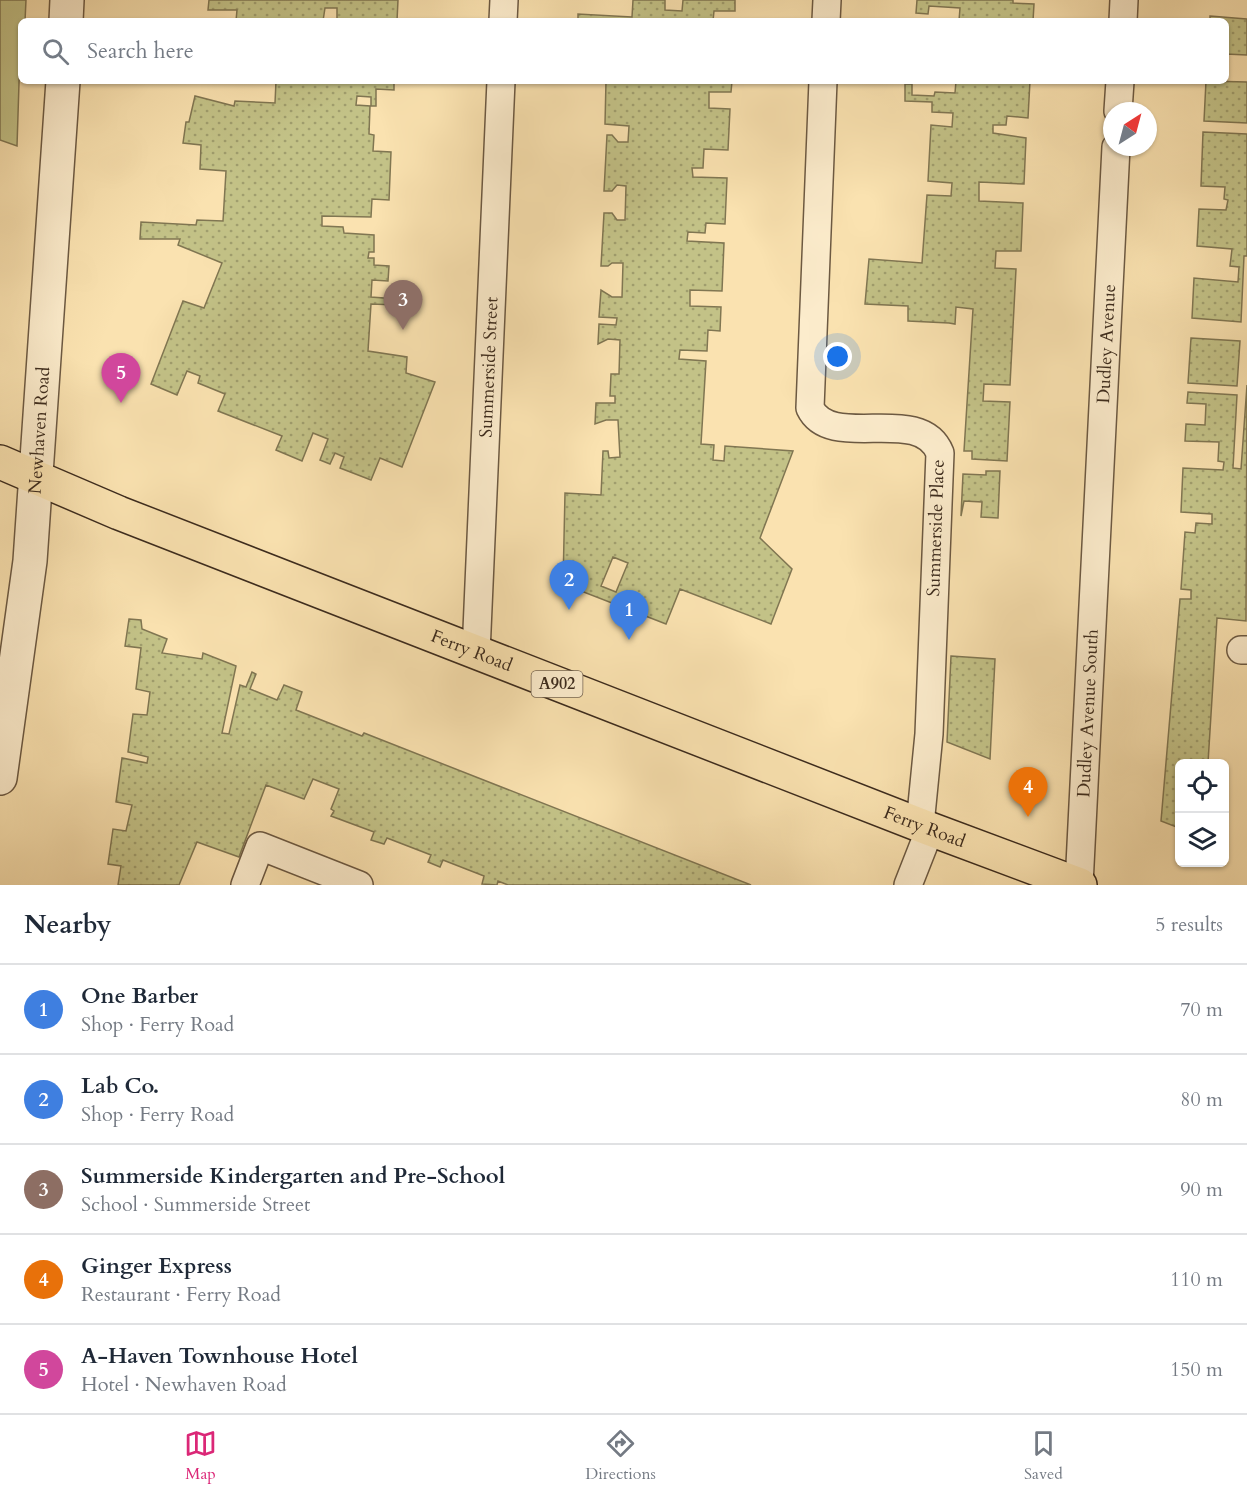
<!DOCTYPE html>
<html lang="en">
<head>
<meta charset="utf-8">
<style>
	:root { --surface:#fff; --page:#f6f6f7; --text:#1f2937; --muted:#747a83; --line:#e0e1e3; --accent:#db2777 }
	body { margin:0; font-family:Cardo,serif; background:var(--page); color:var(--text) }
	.controls { position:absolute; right:18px; bottom:18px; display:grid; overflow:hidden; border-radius:9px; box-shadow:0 2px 4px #0004 }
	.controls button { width:54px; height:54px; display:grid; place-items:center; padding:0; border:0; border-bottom:2px solid var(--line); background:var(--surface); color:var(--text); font:30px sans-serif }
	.compass { position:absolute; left:1103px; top:102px; width:54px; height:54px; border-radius:50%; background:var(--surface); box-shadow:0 2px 4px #0004; rotate:36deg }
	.you { position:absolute; left:838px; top:357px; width:21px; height:21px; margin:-15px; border:4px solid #fff; border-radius:50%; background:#1a73e8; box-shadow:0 0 0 9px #1a73e833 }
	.badge { display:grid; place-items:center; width:39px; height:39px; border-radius:50%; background:var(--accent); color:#fff; font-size:20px; font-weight:700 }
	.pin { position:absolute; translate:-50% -50px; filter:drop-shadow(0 2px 3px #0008) }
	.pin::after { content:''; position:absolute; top:32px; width:21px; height:18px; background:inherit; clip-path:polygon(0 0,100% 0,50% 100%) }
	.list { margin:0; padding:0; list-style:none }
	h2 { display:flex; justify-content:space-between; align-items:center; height:78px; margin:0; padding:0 24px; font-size:26px }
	h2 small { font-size:20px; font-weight:400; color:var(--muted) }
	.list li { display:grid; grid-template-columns:39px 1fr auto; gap:18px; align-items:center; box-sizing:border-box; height:90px; padding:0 24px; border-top:2px solid var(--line) }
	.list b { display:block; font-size:22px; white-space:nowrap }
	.list p { margin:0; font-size:20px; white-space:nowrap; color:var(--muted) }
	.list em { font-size:20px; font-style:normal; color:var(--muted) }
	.icon { flex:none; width:33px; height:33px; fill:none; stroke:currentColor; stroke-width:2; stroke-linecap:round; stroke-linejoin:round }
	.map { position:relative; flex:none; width:1247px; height:885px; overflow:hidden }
	.search { position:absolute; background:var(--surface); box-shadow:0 2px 4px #0004; left:18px; right:18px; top:18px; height:66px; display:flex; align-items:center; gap:15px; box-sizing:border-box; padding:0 21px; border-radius:9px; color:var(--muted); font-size:22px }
	.sheet { height:528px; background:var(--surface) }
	nav { display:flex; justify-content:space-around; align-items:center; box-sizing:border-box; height:84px; border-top:2px solid var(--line); background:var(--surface); font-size:16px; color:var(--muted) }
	nav a { display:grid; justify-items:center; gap:3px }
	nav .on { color:var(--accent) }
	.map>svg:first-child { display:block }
	.park { fill:#c3c287; stroke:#807652; stroke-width:1.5 }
	.garden { fill:url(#garden-dots); stroke:#807652; stroke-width:1.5; fill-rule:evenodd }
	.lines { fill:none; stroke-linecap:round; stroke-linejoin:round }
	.minor-casing { stroke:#6c5942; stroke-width:30 }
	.tertiary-casing { stroke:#6c5942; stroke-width:36 }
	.primary-casing { stroke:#3c2b1d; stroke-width:36 }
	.minor { stroke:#fceccc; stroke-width:27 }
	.tertiary { stroke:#fceccc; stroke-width:33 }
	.primary { stroke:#fae2b0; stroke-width:33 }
	.labels { text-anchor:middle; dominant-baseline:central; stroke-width:4.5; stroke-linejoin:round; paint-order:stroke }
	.shield { fill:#fceccc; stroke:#766552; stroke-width:1.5 }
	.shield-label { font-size:16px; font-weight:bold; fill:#3c2b1d }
	.street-label { font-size:18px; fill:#3c2b1d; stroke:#fceccc }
</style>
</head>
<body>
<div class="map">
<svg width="1247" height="885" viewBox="0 0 1247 885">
	<defs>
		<pattern id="garden-dots" width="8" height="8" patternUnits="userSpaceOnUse" patternTransform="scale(1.5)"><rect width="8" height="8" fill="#c3c287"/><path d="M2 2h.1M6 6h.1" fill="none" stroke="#a09e6e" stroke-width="1.8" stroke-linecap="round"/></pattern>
	</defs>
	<rect width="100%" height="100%" fill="#fae2b0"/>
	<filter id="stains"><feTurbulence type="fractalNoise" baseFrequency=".00333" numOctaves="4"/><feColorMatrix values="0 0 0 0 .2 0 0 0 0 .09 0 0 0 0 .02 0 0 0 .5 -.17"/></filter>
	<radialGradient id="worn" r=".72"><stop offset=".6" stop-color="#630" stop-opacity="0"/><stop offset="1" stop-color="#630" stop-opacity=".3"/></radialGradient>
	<polygon class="park" points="0,0 26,0 25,21 21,21 17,146 0,140"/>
	<g class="garden">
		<polygon points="209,0 398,0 397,21 337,21 337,8 325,8 323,21 236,21 237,10 208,10"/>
		<polygon points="633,0 665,0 665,10 682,11 683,0 735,0 735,11 714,11 713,21 578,20 578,14 632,17"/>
		<polygon points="917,0 1013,0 1013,3 1034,4 1033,21 959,21 960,8 929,6 928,14 916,13"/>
		<polygon points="1210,16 1247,19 1247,55 1226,54 1226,21 1210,21"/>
		<polygon points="276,81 394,81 394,90 376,89 376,106 371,106 371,97 357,96 356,105 370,106 369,134 374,135 373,151 391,152 389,200 372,199 371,217 322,216 322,226 343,227 344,233 374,235 374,252 369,252 368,258 374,258 374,265 389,266 388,281 372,280 371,297 397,299 397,305 371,304 368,351 407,357 406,373 435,382 402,467 380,458 371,480 340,468 344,457 335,453 330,464 320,460 328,439 313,433 302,461 276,450 282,436 218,411 225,394 198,383 200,376 187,371 177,395 151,384 183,301 204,308 222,263 178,245 180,239 140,239 141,222 196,225 197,220 223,221 226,171 200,169 201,145 183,143 186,122 189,122 195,96 234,106 235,101 275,103"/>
		<path d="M606,81H732L731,92H709V108L730,109L728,150L704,149L703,168H692L693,177L727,178L725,224L706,223L705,233L688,232L687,241L724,243L722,291L690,290V306L721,307L720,331L708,330L707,351L680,350L679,359L706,361L701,444L714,445L713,460L724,461L725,446L793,451L760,538L792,569L771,624L680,589L666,624L563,584L565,493L601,495L603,451H608L609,458L620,457L618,420H606L595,424L596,403H615V396H610L611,374H619L620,340L608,339L598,344L599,324L616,325L617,318L599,317L601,290L612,297H622L623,263H612L608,266H601L604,213H612L617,220H625L626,186L617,185L612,191H604L607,135H612L618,142H628L629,126L605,124ZM613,557L628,563L616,592L601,586Z"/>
		<polygon points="956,81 1030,81 1028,118 1007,116 1006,125 993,125 993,133 1026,138 1024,184 979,182 979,201 1023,203 1021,251 996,251 995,268 1016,269 1010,385 984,384 983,401 1010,402 1007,461 972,459 972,451 964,451 973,309 956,307 955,324 949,323 908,321 908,306 865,304 869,259 922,263 927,195 951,196 952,183 928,181 931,125 952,127 953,113 932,112 932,102 905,101 905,84 912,84 912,95 934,96 935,92 955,93"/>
		<polygon points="1206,81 1247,82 1247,123 1204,121"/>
		<polygon points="1203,132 1247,134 1247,256 1244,256 1241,322 1192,318 1194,278 1238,282 1239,267 1230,266 1232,249 1197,246 1199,209 1226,210 1228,200 1224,199 1225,187 1201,186"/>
		<polygon points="1191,338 1240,341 1237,386 1188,383"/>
		<polygon points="1247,385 1246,621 1217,618 1208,763 1180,764 1179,828 1161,821 1180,599 1191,599 1191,590 1181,589 1185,532 1195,533 1196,523 1212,524 1212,514 1181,512 1183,468 1223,470 1224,462 1218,461 1219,442 1185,441 1186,424 1205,425 1206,404 1187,403 1188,392 1237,395 1233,468 1241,469"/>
		<polygon points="986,471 1000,471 998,518 981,517 982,502 964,501 961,516 963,474 986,475"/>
		<polygon points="129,619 141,620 142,629 167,639 162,653 202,659 203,653 236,666 222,733 229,734 240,685 246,687 252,672 256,674 250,689 277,700 284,685 302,692 296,710 362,736 364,733 751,885 508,885 498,881 497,885 482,884 484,876 443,860 440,867 428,862 431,855 387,838 384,844 371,840 374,832 331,816 334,811 331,809 339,789 313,779 304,799 266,785 239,857 197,842 179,885 118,885 121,866 108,864 113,829 126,831 132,805 116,802 122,758 147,763 148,757 128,752 133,714 147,715 150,692 136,689 141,648 125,646"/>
		<polygon points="951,656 995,659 990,759 947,742"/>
	</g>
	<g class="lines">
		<g class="minor-casing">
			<g id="minor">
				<polyline points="503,21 504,0"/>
				<polyline points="826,21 827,0"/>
				<polyline points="1123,21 1124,0"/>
				<path d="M823,81L810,408C831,452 920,403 940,453L929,734L920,825"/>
				<polyline points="1118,111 1120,81"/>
				<polyline points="1241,650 1247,650"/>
				<path id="s1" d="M476,653L501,81"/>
				<polyline points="245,885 260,846 359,885"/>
				<polyline points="908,885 930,829"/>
				<path id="s2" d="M1079,885L1116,147"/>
			</g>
		</g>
		<g class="tertiary-casing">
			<g id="tertiary">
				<polyline points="66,21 67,0"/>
				<path id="s3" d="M0,778L30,561L63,81"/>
			</g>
		</g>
		<g class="primary-casing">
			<g id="primary">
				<path id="s4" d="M0,462L119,513L930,829L1080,885"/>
			</g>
		</g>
		<use href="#minor" class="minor"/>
		<use href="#tertiary" class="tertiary"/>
		<use href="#primary" class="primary"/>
	</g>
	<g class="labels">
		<rect class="shield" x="531.5" y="671" width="51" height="26" rx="4.5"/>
		<g class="shield-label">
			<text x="557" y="684">A902</text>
		</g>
		<g class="street-label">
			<text stroke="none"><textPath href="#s2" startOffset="542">Dudley Avenue</textPath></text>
			<text stroke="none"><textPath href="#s1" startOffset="286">Summerside Street</textPath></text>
			<text stroke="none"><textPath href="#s3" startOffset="350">Newhaven Road</textPath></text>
			<text transform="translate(936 528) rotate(-88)">Summerside Place</text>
			<text stroke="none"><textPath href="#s4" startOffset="508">Ferry Road</textPath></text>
			<text stroke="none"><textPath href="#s2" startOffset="172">Dudley Avenue South</textPath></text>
			<text stroke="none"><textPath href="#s4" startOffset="994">Ferry Road</textPath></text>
		</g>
	</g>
	<rect width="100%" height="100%" filter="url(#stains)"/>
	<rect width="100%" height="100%" fill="url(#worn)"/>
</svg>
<div class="controls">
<button><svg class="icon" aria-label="locate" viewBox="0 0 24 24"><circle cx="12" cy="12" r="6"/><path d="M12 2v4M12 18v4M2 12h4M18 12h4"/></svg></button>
<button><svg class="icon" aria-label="layers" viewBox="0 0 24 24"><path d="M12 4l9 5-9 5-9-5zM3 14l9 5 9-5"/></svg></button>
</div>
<svg class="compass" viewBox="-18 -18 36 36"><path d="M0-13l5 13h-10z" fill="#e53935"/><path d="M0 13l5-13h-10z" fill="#747a83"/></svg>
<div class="you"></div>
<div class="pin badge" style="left:629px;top:640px;background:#3f7fe0">1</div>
<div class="pin badge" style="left:569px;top:610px;background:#3f7fe0">2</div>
<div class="pin badge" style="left:403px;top:330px;background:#8d6e63">3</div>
<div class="pin badge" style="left:1028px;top:817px;background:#e8710a">4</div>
<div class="pin badge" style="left:121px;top:403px;background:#d1479c">5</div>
<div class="search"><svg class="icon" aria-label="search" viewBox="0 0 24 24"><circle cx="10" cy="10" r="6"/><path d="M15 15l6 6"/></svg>Search here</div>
</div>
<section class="sheet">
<h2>Nearby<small>5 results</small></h2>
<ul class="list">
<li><span class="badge" style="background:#3f7fe0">1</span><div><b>One Barber</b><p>Shop · Ferry Road</p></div><em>70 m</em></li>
<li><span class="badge" style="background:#3f7fe0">2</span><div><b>Lab Co.</b><p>Shop · Ferry Road</p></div><em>80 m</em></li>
<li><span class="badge" style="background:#8d6e63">3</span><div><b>Summerside Kindergarten and Pre-School</b><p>School · Summerside Street</p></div><em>90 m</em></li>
<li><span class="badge" style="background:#e8710a">4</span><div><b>Ginger Express</b><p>Restaurant · Ferry Road</p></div><em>110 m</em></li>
<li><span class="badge" style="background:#d1479c">5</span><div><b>A-Haven Townhouse Hotel</b><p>Hotel · Newhaven Road</p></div><em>150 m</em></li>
</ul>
</section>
<nav>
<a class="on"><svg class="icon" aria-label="map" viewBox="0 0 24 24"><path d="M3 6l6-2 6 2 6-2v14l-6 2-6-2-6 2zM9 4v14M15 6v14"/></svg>Map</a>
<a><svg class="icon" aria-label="directions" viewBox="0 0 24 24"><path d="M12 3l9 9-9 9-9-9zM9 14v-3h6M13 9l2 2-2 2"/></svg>Directions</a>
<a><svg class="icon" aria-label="saved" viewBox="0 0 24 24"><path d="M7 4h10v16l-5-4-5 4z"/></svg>Saved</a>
</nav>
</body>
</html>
